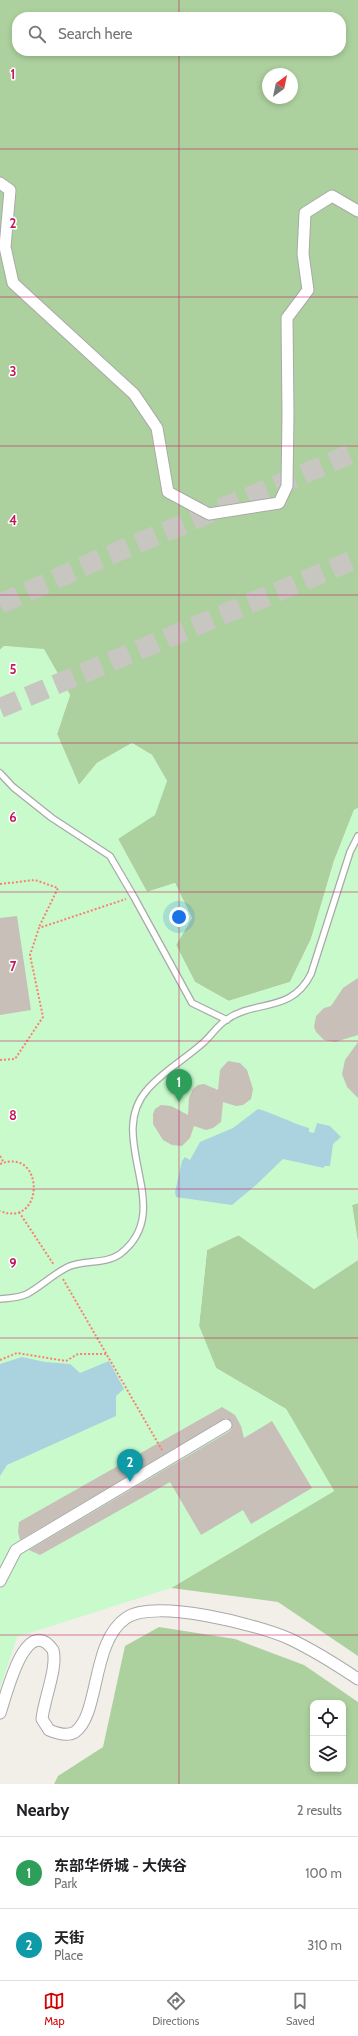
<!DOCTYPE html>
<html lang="en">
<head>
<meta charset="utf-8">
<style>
	:root { --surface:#fff; --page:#f6f6f6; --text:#202124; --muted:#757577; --line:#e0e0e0; --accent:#d40000 }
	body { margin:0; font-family:Cabin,"Noto Sans SC",sans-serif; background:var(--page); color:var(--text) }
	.controls { position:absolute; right:12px; bottom:12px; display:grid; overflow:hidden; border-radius:8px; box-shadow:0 2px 6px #0003 }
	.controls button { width:36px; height:36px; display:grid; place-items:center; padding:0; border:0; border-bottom:1px solid var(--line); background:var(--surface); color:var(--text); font:20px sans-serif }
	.compass { position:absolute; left:262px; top:68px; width:36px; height:36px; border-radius:50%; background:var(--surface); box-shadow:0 2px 6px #0003; rotate:33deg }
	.you { position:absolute; left:179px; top:917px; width:14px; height:14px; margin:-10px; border:3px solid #fff; border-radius:50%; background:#1a73e8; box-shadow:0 0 0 6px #1a73e833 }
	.badge { display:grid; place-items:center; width:26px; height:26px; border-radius:50%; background:var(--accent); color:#fff; font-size:13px; font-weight:700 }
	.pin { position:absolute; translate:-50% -33px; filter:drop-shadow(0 1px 2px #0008) }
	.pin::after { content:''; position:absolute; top:21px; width:14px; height:12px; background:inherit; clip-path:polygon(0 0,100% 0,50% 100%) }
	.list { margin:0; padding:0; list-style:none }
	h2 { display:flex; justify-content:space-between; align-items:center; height:52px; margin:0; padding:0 16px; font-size:17px }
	h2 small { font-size:13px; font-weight:400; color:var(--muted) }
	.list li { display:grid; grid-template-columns:26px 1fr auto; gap:12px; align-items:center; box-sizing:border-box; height:72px; padding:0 16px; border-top:1px solid var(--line) }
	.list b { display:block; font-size:15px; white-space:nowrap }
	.list p { margin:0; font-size:13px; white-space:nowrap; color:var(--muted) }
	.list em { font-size:13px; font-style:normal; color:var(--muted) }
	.icon { flex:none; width:22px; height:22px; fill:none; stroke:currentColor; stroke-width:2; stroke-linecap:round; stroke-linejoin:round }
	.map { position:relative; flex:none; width:358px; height:1784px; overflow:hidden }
	.search { position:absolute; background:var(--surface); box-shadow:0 2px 6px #0003; left:12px; right:12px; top:12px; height:44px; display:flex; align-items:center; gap:10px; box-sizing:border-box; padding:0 14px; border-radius:16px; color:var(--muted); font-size:15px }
	.sheet { height:196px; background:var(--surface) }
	nav { display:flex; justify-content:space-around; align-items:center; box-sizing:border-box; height:56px; border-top:1px solid var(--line); background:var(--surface); font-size:11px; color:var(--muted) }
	nav a { display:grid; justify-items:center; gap:2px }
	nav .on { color:var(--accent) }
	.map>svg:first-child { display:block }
	.forest { fill:#add19e; fill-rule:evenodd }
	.park { fill:#c8facc }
	.water { fill:#aad3df }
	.building { fill:#c7bfb8 }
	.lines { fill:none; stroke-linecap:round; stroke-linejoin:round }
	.highway-tunnel { stroke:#c8c6c1; stroke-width:20; stroke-dasharray:20 10; stroke-linecap:butt }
	.lane-casing { stroke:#a9a9a9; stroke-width:8 }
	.street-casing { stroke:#a9a9a9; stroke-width:13 }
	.path { stroke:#fa8072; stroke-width:2; stroke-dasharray:2 2; stroke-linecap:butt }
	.lane { stroke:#fff; stroke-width:5.5 }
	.street { stroke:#fff; stroke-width:11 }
	.grid { fill:none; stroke:#c2185b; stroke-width:1; stroke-opacity:0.55 }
	.grid-label { font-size:13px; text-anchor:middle; font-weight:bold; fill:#c2185b; stroke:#fff; stroke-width:3; stroke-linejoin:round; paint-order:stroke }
</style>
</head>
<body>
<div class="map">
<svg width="358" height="1784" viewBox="0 0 358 1784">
	<rect width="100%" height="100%" fill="#f2efe9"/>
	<g class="forest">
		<path d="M0,0H358V808L354,810L334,861L311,939L290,982L229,1001L195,982L176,945L192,918L175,883L147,892L118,839L167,781L152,755L132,743L97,763L79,785L57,734L70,695L44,650L4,646L0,650ZM17,17H341V51H17ZM268,74H292V98H268Z"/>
		<polygon points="358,1203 358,1243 352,1205"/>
		<polygon points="239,1235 314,1289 358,1260 358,1656 278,1602 171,1588 334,1491 286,1409 216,1368 199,1326 207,1250"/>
		<path d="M159,1627L235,1639L304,1665L358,1702V1784H54L58,1776L103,1747L125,1646ZM313,1703H343V1769H313Z"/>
	</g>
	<polygon class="park" points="4,646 44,649 70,695 57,734 79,785 97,763 132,743 152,755 167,781 155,815 118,839 147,892 175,883 192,918 176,945 195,982 228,1001 290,982 311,939 334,861 354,810 358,808 358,1203 352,1205 358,1243 358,1260 314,1289 238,1235 207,1250 199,1326 216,1368 286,1409 334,1491 171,1588 17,1637 0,1688 0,650"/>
	<g class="water">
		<path d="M258,1109C276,1114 291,1123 309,1128V1132L314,1133L317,1123L330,1126L341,1137L333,1144L330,1166H324V1168L283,1159L256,1185L232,1205L176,1197L175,1192L182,1161L185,1157L190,1160L200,1142L233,1128Z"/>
		<polygon points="22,1357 45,1362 70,1364 80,1373 109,1361 124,1389 116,1396 116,1416 7,1465 0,1476 0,1364"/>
	</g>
	<g class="building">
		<polygon points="17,916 31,1010 0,1015 0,918"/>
		<polygon points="358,978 358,1035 335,1042 324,1040 316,1032 314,1027 316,1016 324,1008 331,1006 343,988"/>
		<polygon points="358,1042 358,1098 347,1087 342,1074 345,1060"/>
		<polygon points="228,1061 240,1063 247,1070 253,1089 251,1099 243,1105 236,1106 223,1102 221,1122 213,1128 206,1130 194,1126 190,1138 182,1146 172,1145 163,1140 153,1124 153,1114 155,1109 161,1105 171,1106 188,1115 189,1098 193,1089 198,1085 204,1084 218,1090 220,1070"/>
		<polygon points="222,1407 235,1415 241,1426 244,1438 272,1421 312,1488 251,1524 243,1510 201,1535 170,1482 40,1555 29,1550 230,1431 232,1428 232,1422 226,1418 20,1540 18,1532 19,1522"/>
	</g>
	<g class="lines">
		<g class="highway-tunnel">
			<polyline points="0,604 93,562 358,451"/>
			<polyline points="0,708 358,558"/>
		</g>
		<g class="lane-casing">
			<g id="lane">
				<polyline points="0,773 13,787 52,818 110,856 134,897 192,1003 227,1020"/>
				<path d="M0,1299C9,1298 19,1298 27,1294C42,1286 54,1273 70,1266C86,1260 106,1264 120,1254C178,1210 104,1139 147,1090C161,1073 185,1059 203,1043C211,1036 217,1026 226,1020C255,999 291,1014 311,974L350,852L358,836"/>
			</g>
		</g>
		<g class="street-casing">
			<g id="street">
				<polyline points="0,183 10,190 5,247 13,283 134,394 157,428 168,492 209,514 279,503 287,486 288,414 287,318 308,290 303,254 305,213 332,196 358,211"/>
				<polyline points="0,1581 16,1550 226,1425"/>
				<path d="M0,1713C6,1697 25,1612 53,1650C58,1667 44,1699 42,1719L49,1730C56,1733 67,1737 75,1732C100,1714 91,1642 126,1618C155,1598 259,1625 290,1639C313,1650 337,1665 358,1679"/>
			</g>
		</g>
		<g class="path">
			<polyline points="0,884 35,880 58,888 39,927"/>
			<polyline points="0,1060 15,1059 43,1017 30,955 39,928 126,899"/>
			<polyline points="0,1156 4,1163"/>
			<path d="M0,1164C45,1146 45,1229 0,1211"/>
			<polyline points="19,1212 54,1265"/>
			<polyline points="63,1279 162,1450"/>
			<polyline points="0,1360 17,1353 66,1361 78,1354 106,1354"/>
		</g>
		<use href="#lane" class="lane"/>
		<use href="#street" class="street"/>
	</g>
	<path class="grid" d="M179,0V17M179,51V1784M0,149H358M0,297H358M0,446H358M0,595H358M0,743H358M0,892H358M0,1041H358M0,1189H358M0,1338H358M0,1487H358M0,1635H358"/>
	<g class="grid-label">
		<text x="13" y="79">1</text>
		<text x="13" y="228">2</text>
		<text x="13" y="376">3</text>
		<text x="13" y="525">4</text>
		<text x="13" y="674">5</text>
		<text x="13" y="822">6</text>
		<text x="13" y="971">7</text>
		<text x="13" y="1120">8</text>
		<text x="13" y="1268">9</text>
	</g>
</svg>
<div class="controls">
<button><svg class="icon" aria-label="locate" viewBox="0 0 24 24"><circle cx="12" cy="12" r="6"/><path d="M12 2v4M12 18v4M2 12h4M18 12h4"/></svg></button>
<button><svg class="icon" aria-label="layers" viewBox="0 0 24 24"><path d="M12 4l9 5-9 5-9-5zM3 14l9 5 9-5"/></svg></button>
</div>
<svg class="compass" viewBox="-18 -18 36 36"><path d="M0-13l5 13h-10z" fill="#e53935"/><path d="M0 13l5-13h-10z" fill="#757577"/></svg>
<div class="you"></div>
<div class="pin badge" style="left:179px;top:1102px;background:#2e9e5b">1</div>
<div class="pin badge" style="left:130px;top:1482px;background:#0f9aa8">2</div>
<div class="search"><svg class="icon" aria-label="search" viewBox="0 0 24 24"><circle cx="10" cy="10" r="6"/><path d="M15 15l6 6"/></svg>Search here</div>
</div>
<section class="sheet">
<h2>Nearby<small>2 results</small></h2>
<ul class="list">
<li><span class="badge" style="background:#2e9e5b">1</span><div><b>东部华侨城 - 大侠谷</b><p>Park</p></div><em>100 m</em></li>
<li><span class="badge" style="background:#0f9aa8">2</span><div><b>天街</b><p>Place</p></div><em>310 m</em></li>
</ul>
</section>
<nav>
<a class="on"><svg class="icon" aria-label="map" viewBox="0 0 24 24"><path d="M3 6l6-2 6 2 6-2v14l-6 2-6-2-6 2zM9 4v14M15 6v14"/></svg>Map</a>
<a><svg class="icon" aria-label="directions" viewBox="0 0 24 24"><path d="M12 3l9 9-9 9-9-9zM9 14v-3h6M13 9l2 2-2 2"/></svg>Directions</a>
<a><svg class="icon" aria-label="saved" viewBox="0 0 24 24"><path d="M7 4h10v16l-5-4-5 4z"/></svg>Saved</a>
</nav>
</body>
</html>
